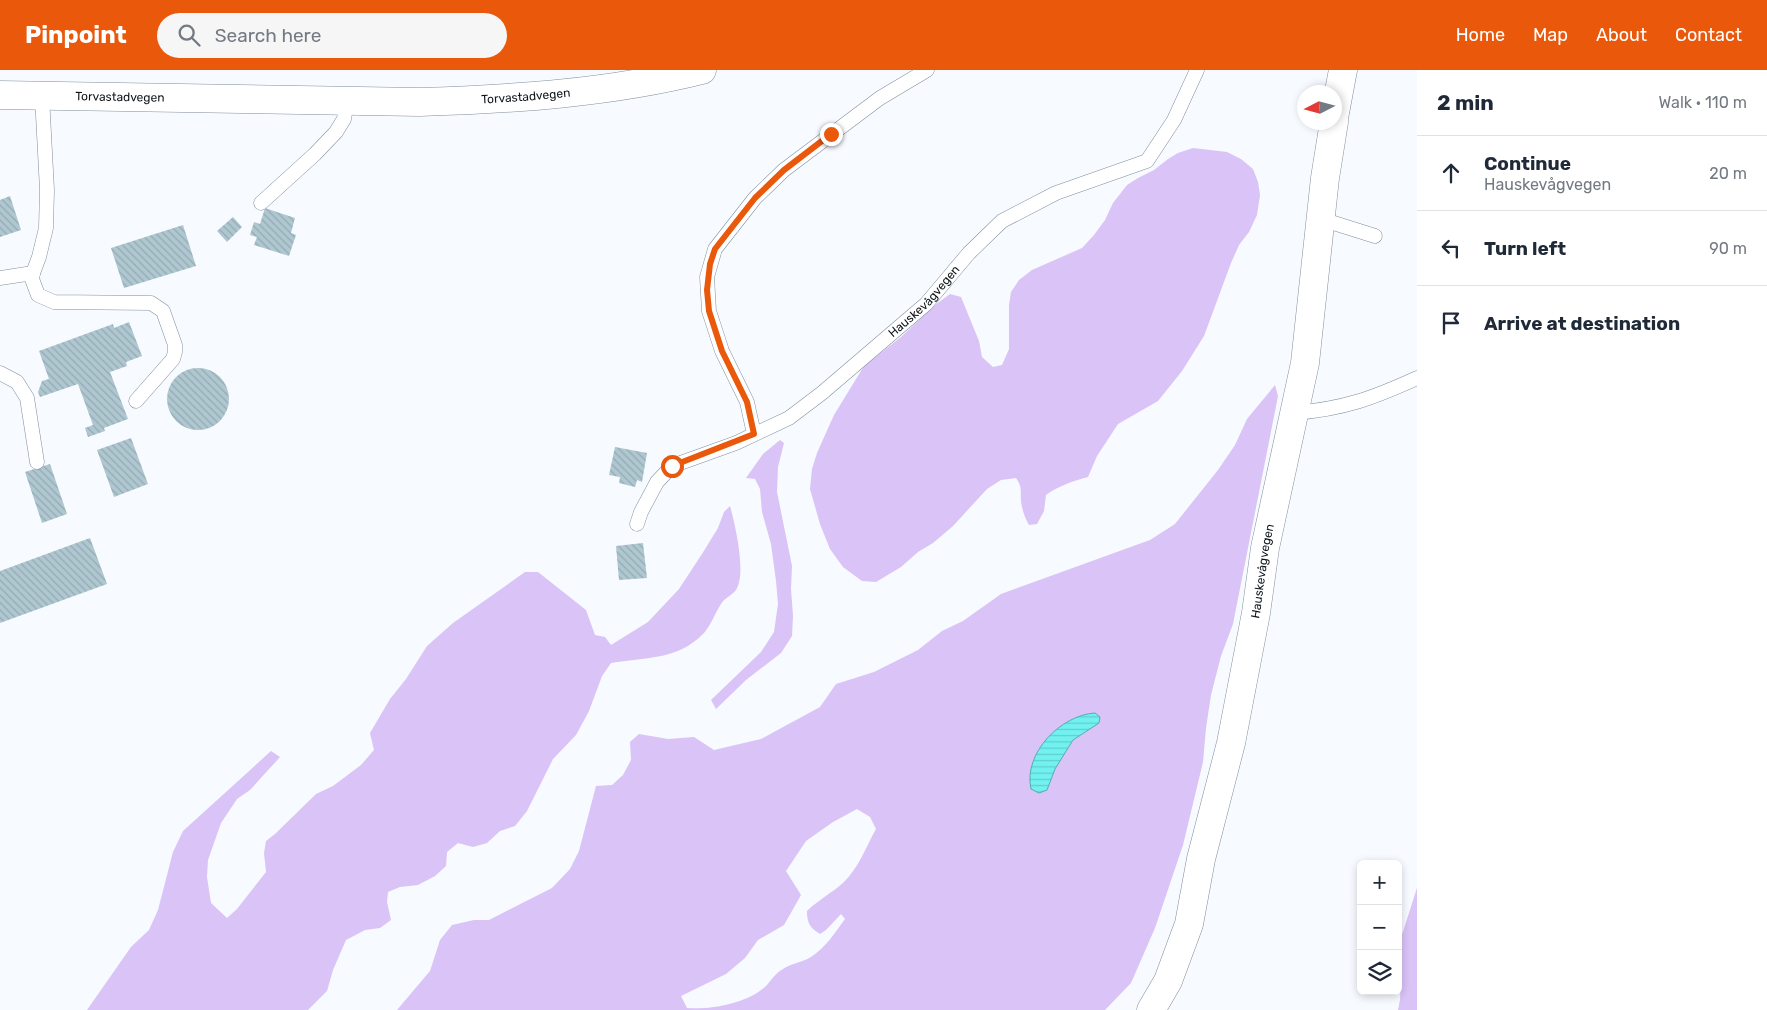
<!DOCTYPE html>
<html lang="en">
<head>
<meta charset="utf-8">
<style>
	:root { --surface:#fff; --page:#f6f6f7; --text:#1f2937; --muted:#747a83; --line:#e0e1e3; --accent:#ea580c }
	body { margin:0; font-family:Rubik,sans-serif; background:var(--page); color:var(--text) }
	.controls { position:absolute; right:15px; bottom:15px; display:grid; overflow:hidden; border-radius:8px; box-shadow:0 2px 8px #0003 }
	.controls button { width:45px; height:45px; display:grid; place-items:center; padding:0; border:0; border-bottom:1px solid var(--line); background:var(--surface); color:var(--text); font:25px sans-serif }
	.compass { position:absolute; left:1297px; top:15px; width:45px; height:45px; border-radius:50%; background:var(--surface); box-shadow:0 2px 8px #0003; rotate:264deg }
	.stop { position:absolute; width:15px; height:15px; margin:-11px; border:4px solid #ea580c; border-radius:50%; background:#fff }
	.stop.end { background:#ea580c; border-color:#fff; box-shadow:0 1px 5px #0008 }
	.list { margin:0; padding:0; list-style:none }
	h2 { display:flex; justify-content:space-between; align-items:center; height:65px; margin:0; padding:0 20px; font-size:21px }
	h2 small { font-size:16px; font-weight:400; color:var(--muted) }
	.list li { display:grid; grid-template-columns:32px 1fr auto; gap:15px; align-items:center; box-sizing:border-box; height:75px; padding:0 20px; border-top:1px solid var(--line) }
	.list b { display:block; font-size:19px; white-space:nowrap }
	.list p { margin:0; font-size:16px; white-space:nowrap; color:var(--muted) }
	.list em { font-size:16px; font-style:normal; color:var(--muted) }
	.icon { flex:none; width:28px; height:28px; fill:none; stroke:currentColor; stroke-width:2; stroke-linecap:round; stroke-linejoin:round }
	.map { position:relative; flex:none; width:1417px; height:940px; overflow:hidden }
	header { display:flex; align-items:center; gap:30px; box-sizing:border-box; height:70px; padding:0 25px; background:var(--accent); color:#fff }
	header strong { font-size:24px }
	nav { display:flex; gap:28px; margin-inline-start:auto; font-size:18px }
	.search { width:350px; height:45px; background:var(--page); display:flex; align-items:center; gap:12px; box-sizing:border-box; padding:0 18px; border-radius:28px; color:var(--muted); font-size:19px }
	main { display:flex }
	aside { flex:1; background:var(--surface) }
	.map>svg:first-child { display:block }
	.grass { fill:#d9c3f7; fill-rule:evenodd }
	.water { fill:url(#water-rules); stroke:#53aeb0 }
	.building { fill:url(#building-back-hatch) }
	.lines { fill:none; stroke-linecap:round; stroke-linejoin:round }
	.lane-casing { stroke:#808f9f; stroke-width:15 }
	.street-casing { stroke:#808f9f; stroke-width:29 }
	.secondary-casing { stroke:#808f9f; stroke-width:29 }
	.lane { stroke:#fff; stroke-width:14 }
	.street { stroke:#fff; stroke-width:28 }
	.secondary { stroke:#fff; stroke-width:28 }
	.route { stroke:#ea580c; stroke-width:6 }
	.labels { text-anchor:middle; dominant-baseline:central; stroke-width:4; stroke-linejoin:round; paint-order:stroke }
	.street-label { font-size:12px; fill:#0e1319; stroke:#fff }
</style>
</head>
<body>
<header>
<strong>Pinpoint</strong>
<div class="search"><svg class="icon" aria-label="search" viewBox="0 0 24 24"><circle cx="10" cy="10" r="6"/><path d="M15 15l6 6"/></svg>Search here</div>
<nav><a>Home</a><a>Map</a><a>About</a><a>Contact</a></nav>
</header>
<main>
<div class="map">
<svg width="1417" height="940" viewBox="0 0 1417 940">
	<defs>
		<pattern id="water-rules" width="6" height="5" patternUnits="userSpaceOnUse" patternTransform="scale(1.25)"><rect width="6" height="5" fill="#71f1f0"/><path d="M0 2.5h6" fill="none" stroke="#61cecd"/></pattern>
		<pattern id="building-back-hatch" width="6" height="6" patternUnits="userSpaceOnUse" patternTransform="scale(1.25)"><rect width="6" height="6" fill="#afc7d0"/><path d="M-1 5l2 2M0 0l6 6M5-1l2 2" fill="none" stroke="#95aab2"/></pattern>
	</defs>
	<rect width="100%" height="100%" fill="#f7fafe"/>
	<g class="grass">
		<path d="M1193,78L1227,82L1241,89L1253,99L1258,112L1260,125L1257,145L1249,162L1239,175L1231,193L1204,266L1182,301L1158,331L1118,354L1097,386L1088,407C1073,411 1058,416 1046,425L1044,441L1037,454L1029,455C1025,448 1022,440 1021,431C1020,421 1023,418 1016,408L1001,410L987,419L953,456L933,473L918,482L901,497L876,512L862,511L843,497L830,479L820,454L810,419L812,399L817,383L834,345L864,296L901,267L935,235L950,224L961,227L979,271L982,287L993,297L1002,295L1009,279V235L1011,222L1019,210L1032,200L1082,178L1094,165L1105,150L1113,133L1127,115L1138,108L1154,100L1168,89L1178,83Z"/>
		<path d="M1275,315L1278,326L1233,554L1221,586L1211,625L1206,658L1203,692L1183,775L1155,858L1131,913L1105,940H397L430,901L440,870L452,855L474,850H489L552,818L570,799L579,781L596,716L612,715L623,705L631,690L630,672L639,664L668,669L694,667L714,680L761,669L820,637L836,614L874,602L918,580L942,561L963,551L1001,524L1150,470L1175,454L1218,400L1235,375L1247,349ZM857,739L870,747L876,759C866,777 859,797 844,812C832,823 818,830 807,841C807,853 810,858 820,864L826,860L841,844L845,849C835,863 825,878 811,887C803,892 792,893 783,899C776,903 772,909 767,915C749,933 712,940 687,938L681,926L726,904L745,888L758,870L784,855L801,825L786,801L806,771L833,752Z"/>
		<polygon points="780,370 784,373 778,397 777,422 792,496 791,519 793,546 792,566 781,583 746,610 716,639 711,630 761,582 774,562 778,534 776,511 771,474 762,442 760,419 755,409 746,408 763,384"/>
		<path d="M730,436C735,454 746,501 737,518C734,525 725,527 721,534C715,543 711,555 704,563C677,591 644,587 611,593L602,606L589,641L576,665L553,689L527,741L515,756L500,761L487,773L473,777L458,773L447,782L446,796L435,806L418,815L400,817L388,822L387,832L391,850L380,858L365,860L346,870L333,900L327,921L308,940H87L131,877L149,860L158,840L173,782L183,761L271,681L280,687L250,720L237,729L221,753L208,790L207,807L211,833L227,848L237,839L266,802L264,783L266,771L275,764L316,724L333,716L361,695L374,680L370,663L390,629L406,609L427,576L453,553L525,502H538L586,540L595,565L605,567L611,575L648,552L679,519L702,484L718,458L724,442Z"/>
		<polygon points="1417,818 1417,940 1398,940 1400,930 1401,905 1398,892 1398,877"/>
	</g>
	<path class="water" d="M1095,643L1100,647L1099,653L1073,670L1055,699L1047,720L1039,723L1031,719C1023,683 1061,645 1095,643Z"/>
	<g class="building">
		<polygon points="10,126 21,160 0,167 0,130"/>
		<polygon points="265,138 295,148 291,163 296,165 289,186 254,175 257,167 250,165 254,152 260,154"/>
		<polygon points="233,147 242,157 227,172 217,161"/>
		<polygon points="183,155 196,196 124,218 111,178"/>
		<polygon points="129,252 142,286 126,292 127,296 110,302 128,349 104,358 105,361 88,367 85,358 93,355 78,314 40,327 38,322 42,311 49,309 39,281 113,254 114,258"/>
		<circle cx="198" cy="329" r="31"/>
		<polygon points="131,368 148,414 114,427 97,380"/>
		<polygon points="615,377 647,383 642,412 637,410 635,417 619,413 620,407 609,405"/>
		<polygon points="50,394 67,444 42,453 25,402"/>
		<polygon points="90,468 107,514 0,553 0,501"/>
		<polygon points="643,473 647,508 619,510 616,476"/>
	</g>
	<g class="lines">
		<g class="lane-casing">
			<g id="lane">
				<polyline points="42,26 47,120 46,158 39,187 33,203 32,209 38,225 54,232 151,233 163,241 175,275 175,282 173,289 136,331"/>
				<polyline points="261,133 315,84 336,62 344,49 347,31"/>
				<polyline points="1321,149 1375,166"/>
				<polyline points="0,208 33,203"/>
				<polyline points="0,303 17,312 27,328 37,392"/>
				<path d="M1294,343C1344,339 1373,328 1417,308"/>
				<polyline points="754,364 747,332 722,281 709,241 707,207 715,179 755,128 784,100 880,28 927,0"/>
				<path id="s1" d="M637,454L641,442L657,412L672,396L736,373L789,348L822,323L926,234L969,183L1002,151L1056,123L1147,91L1174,50L1197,0"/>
			</g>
		</g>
		<g class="street-casing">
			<g id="street">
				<polyline points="1334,48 1343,0"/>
				<path id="s2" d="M1151,940L1168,911L1189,854L1201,789L1231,673L1256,543L1265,478L1305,293L1325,108L1334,52"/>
			</g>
		</g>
		<g class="secondary-casing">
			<g id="secondary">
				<path id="s3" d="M0,25L420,32C514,29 610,23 702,0"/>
			</g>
		</g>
		<use href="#lane" class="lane"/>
		<use href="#street" class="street"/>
		<use href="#secondary" class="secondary"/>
	</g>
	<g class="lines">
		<polyline class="route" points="672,396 754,364 747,332 722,281 709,241 707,220 710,194 715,179 755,128 784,100 831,64"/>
	</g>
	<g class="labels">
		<g class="street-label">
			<text stroke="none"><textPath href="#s3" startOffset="526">Torvastadvegen</textPath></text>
			<text stroke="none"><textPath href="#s3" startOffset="120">Torvastadvegen</textPath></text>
			<text stroke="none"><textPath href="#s1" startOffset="374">Hauskevågvegen</textPath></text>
			<text stroke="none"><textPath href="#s2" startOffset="455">Hauskevågvegen</textPath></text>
		</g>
	</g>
</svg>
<div class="controls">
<button>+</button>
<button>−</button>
<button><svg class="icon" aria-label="layers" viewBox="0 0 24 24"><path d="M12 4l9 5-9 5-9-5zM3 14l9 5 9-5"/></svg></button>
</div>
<svg class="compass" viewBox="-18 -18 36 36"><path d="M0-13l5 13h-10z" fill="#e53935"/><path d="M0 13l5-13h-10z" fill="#747a83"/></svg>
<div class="stop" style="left:672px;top:396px"></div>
<div class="stop end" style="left:831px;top:64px"></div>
</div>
<aside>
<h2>2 min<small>Walk · 110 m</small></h2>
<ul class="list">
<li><svg class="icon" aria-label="ahead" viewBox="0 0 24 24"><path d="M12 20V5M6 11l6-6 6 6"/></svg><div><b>Continue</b><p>Hauskevågvegen</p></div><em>20 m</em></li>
<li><svg class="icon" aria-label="left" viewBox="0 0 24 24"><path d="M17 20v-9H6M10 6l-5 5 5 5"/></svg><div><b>Turn left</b></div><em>90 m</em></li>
<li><svg class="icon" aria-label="arrive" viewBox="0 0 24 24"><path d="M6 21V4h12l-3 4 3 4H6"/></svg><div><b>Arrive at destination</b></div></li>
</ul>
</aside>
</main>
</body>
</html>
